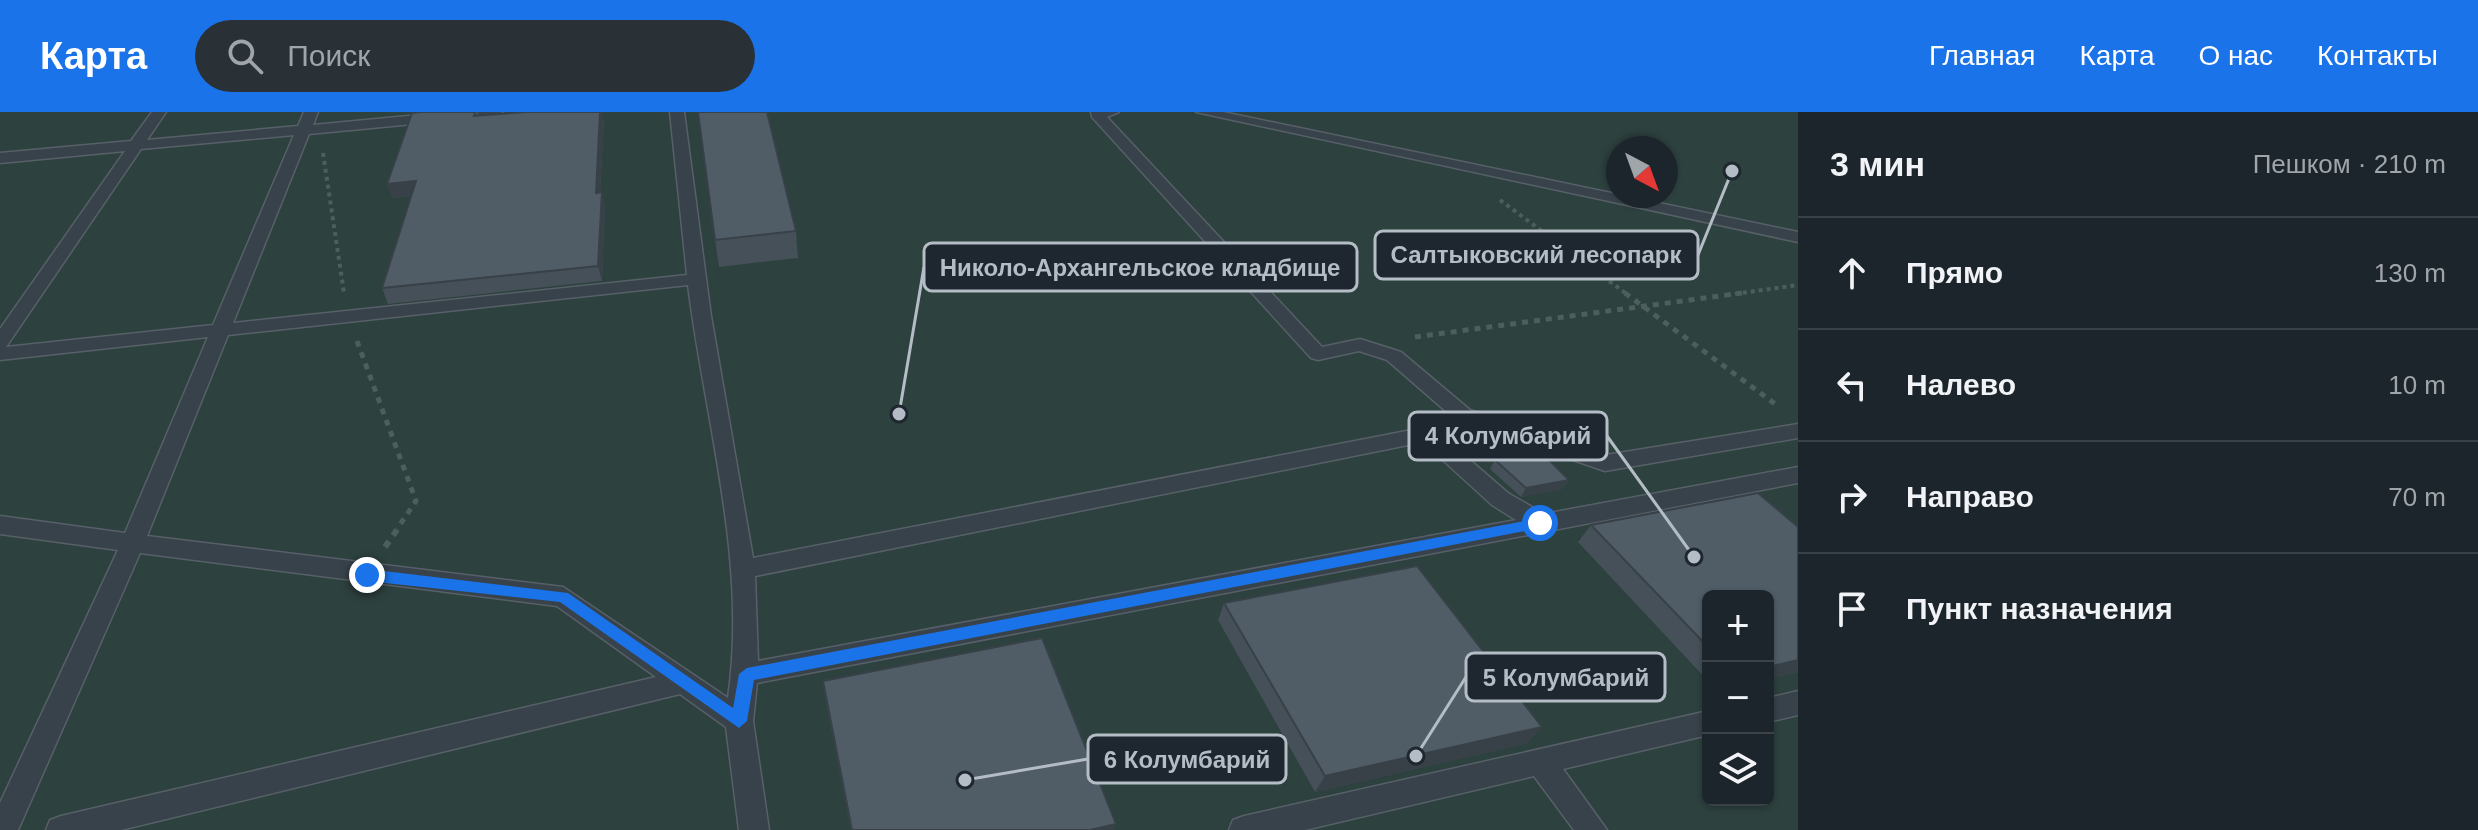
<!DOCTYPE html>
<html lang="ru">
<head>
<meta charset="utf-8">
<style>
	:root { --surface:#1c252b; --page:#293137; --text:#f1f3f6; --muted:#a0a5a9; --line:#3a4247; --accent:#1a73e8 }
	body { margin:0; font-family:Arial,sans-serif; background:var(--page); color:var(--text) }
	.controls { position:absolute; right:24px; bottom:24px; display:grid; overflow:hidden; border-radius:12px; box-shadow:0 2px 6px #0004 }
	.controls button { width:72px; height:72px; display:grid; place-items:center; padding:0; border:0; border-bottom:2px solid var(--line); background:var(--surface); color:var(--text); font:40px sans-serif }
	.compass { position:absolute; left:1606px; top:24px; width:72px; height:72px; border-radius:50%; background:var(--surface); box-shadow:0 2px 6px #0004; rotate:139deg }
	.stop { position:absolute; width:24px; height:24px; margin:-18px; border:6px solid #1a73e8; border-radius:50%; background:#fff }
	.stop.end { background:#1a73e8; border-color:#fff; box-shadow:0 2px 8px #0008 }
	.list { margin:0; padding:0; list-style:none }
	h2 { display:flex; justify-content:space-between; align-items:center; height:104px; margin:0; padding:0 32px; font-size:34px }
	h2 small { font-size:26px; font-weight:400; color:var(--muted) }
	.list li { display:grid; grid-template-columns:52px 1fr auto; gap:24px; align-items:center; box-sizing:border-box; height:112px; padding:0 32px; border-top:2px solid var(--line) }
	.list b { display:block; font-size:30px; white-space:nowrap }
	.list em { font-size:26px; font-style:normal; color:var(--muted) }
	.icon { flex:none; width:44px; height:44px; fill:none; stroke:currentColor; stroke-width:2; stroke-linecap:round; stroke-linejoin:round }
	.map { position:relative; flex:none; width:1798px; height:718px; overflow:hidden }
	header { display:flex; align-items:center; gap:48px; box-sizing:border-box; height:112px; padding:0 40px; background:var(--accent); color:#fff }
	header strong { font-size:38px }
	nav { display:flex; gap:44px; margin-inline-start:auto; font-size:28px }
	.search { width:560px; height:72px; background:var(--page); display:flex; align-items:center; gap:20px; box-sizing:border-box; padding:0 28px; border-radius:44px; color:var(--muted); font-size:30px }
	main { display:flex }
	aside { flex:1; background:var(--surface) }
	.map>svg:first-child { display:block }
	.green { fill:#2d413e; fill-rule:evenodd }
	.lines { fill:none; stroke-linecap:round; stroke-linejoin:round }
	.service-casing { stroke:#576068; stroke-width:3 }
	.path-far2 { stroke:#4c5e5d; stroke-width:4; stroke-dasharray:4 4; stroke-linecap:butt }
	.path-far1 { stroke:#4c5e5d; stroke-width:5; stroke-dasharray:6 6; stroke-linecap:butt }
	.path { stroke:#4c5e5d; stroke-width:6; stroke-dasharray:7 7; stroke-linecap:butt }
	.service { fill:#38424a; fill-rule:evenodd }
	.wall { fill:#455059 }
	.shaded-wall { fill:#384148 }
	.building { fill:#505d67; stroke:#384148; stroke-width:2 }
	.route { fill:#1a73e8 }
	.leader { fill:none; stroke:#b4bdc5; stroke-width:3 }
	.callout-dot { fill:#b4bdc5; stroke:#1e272f; stroke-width:3 }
	.callout { fill:#1e272f; stroke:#b4bdc5; stroke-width:3 }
	.callout-label { font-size:24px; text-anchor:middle; font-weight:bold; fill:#b4bdc5 }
</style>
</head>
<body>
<header>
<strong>Карта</strong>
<div class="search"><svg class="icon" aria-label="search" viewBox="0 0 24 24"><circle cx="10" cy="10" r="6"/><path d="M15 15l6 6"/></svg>Поиск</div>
<nav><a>Главная</a><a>Карта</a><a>О нас</a><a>Контакты</a></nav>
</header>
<main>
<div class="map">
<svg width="1798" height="718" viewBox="0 0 1798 718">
	<rect width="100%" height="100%" fill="#253139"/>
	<path class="green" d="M0,0H1798V718H0ZM1618,36H1666V84H1618ZM1708,484H1768V688H1708Z"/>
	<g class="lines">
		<g class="service-casing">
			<g id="service">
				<path d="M152,0H166L147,28L298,14L304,0H318L313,13L450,0H503L496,4L309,22L233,211L687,163L670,0H684L711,204L753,446L1427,315L1434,317L1508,381L1544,402L1798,355V371L757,571L753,609L769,718H739L726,615L680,582L121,718H46L50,708L61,704L656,565L557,494L140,441L18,718H0V691L118,438L0,422V404L125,421L208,225L0,248V217L125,39L0,51V41L131,29ZM294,23L213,213L6,235L141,37ZM688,173C705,309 748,449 728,586L563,475L147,424L228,223ZM1423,330L1492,393L1516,408L758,549L755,464Z"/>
				<polygon points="1091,0 1119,0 1107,5 1322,235 1360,227 1401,240 1470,298 1606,343 1798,312 1798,326 1605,359 1456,308 1387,248 1359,239 1318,248 1311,246 1092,5"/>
				<polygon points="1196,0 1223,0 1798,120 1798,130"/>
				<polygon points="1798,579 1798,603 1768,610 1768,586"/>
				<polygon points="1708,599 1708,623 1563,657 1607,718 1574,718 1534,664 1305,718 1229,718 1233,708 1244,704"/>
			</g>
		</g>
		<g class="path-far2">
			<polyline points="323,41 344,181"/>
			<polyline points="1500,88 1628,183"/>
			<polyline points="1727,183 1798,173"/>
		</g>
		<g class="path-far1">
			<polyline points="1625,181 1778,294"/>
			<polyline points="1415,225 1742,181"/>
			<polyline points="357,229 416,389 397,417"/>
		</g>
		<polyline class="path" points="385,435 399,415"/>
		<use href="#service" class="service"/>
	</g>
	<g class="wall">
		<polygon points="421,0 478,0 479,3 604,8 600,81 605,95 602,169 388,192 382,176 411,84 393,86 387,72"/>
		<polygon points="796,119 798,146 719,155 715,128"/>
		<polygon points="1495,348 1569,368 1562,377 1521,385 1490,357"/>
		<polygon points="1591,413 1798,415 1798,560 1768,567 1768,484 1708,484 1708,569 1578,430"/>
		<polygon points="1224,491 1528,631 1315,680 1218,508"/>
		<polygon points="823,569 1114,718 851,718 825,585"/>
	</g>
	<g class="shaded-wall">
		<polygon points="600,0 602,0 604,8 599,96 596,81"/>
		<polygon points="416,69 421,83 393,86 387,72"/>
		<polygon points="602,80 605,95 602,169 598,154"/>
		<polygon points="1569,368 1562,377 1521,385 1526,376"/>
		<polygon points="1798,548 1798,560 1768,567 1768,555"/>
		<polygon points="1542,615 1528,631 1315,680 1325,664"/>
		<polygon points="1116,712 1114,718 1090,718"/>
	</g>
	<g class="building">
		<polygon points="421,0 475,0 474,4 525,0 600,0 596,81 602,80 598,154 382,176 416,69 387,72 412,1"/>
		<polygon points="698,0 767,0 796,119 715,128"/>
		<polygon points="1540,339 1569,368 1526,376 1495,348"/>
		<polygon points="1758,381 1798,415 1798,548 1768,555 1768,484 1708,484 1708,535 1591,413"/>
		<polygon points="1417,454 1542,615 1325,664 1224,491"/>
		<polygon points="1042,526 1116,712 1090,718 852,718 823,569"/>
	</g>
	<polygon class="route" points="1540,406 1547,411 1540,416 754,568 747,609 739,616 560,490 367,469 359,463 367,457 568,481 733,596 739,562 747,556"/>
	<path class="leader" d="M1732 59L1698 143M899 302L924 155M1694 445L1607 324M1416 644L1466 565M965 668L1088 647"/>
	<g class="callout-dot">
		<circle cx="1732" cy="59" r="8"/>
		<circle cx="899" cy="302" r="8"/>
		<circle cx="1694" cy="445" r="8"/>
		<circle cx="1416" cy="644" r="8"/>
		<circle cx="965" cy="668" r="8"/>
	</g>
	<g class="callout">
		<rect x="1375" y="119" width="323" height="48" rx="8"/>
		<rect x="924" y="131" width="433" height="48" rx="8"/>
		<rect x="1409" y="300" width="198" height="48" rx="8"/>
		<rect x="1466" y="541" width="199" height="48" rx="8"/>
		<rect x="1088" y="623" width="198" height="48" rx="8"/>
	</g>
	<g class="callout-label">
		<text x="1536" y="151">Салтыковский лесопарк</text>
		<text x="1140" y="164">Николо-Архангельское кладбище</text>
		<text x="1508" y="332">4 Колумбарий</text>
		<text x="1566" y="574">5 Колумбарий</text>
		<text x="1187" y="656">6 Колумбарий</text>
	</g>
</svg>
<div class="controls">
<button>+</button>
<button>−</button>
<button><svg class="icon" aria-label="layers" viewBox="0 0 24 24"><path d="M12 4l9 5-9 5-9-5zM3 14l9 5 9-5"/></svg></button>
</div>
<svg class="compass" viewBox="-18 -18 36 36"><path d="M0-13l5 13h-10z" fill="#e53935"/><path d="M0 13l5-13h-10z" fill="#a0a5a9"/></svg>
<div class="stop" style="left:1540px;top:411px"></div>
<div class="stop end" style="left:367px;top:463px"></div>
</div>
<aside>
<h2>3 мин<small>Пешком · 210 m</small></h2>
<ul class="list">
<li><svg class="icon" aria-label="ahead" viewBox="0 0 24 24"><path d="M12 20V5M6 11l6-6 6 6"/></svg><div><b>Прямо</b></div><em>130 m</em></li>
<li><svg class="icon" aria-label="left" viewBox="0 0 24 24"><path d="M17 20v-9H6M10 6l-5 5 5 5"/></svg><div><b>Налево</b></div><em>10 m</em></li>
<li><svg class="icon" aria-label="right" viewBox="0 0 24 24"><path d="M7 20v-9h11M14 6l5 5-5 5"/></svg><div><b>Направо</b></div><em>70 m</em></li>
<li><svg class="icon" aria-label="arrive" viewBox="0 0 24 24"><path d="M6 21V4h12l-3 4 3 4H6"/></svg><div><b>Пункт назначения</b></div></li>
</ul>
</aside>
</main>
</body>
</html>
